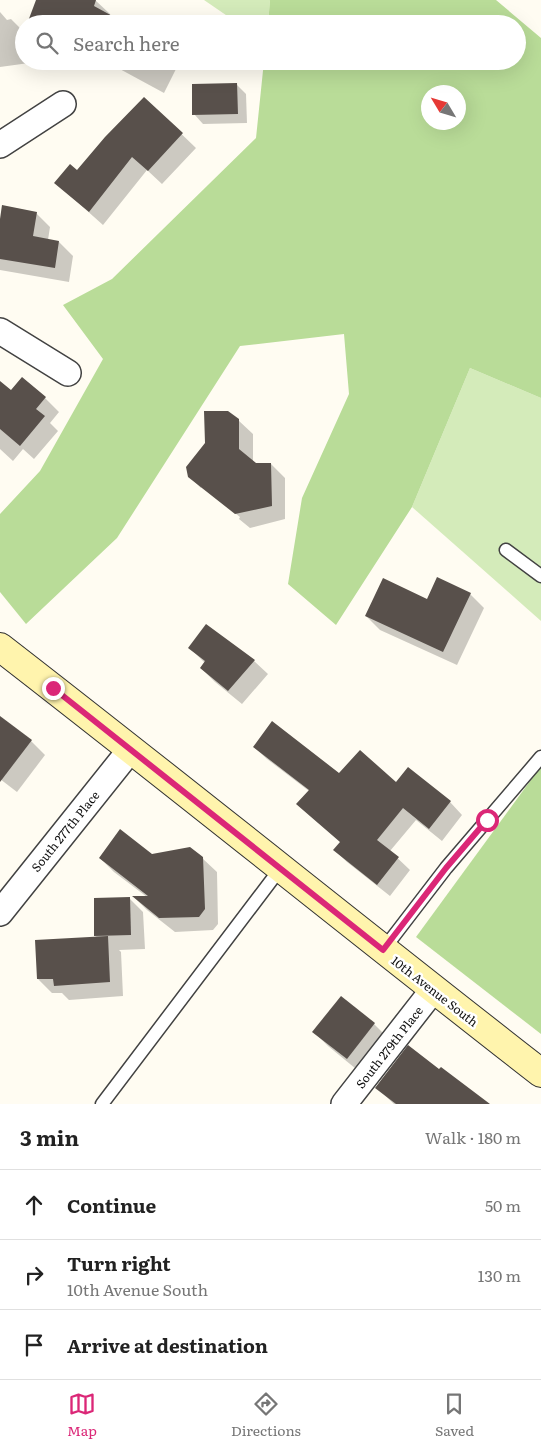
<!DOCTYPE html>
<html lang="en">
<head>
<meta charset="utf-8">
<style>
	:root { --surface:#fff; --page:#f2f2f2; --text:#222; --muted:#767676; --line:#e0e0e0; --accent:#db2777 }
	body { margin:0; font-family:Literata,serif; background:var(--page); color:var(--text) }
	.compass { position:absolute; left:421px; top:85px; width:45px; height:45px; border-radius:50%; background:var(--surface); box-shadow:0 5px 20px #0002; rotate:308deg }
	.stop { position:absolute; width:15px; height:15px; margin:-11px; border:4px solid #db2777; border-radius:50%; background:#fff }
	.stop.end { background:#db2777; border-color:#fff; box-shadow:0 1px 5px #0008 }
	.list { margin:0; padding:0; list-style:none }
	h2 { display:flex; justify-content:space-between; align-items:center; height:65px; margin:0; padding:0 20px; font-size:21px }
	h2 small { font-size:16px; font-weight:400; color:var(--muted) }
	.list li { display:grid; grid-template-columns:32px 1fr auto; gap:15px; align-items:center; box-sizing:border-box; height:70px; padding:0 20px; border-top:1px solid var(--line) }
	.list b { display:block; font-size:19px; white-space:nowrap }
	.list p { margin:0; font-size:16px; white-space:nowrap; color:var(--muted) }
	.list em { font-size:16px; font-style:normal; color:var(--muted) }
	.icon { flex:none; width:28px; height:28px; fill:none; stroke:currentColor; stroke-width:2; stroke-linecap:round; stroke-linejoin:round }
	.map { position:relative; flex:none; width:541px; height:1104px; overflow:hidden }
	.search { position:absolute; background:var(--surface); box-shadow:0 5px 20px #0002; left:15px; right:15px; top:15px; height:55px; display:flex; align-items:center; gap:12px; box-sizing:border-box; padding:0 18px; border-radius:28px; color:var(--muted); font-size:19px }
	.sheet { height:275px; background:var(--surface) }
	nav { display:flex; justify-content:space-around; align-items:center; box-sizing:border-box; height:70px; border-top:1px solid var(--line); background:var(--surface); font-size:14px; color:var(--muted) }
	nav a { display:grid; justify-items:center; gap:2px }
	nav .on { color:var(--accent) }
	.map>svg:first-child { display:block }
	.green { fill:#d4ebba }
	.forest { fill:#b9dc98; fill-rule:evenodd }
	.shadow { fill:#0003 }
	.building { fill:#58504b }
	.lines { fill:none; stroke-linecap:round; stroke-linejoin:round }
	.service-casing { stroke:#424242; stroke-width:15 }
	.minor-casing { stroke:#424242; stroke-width:28 }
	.secondary-casing { stroke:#313131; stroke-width:30 }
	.service { stroke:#fff; stroke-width:12 }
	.minor { stroke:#fff; stroke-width:25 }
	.secondary { stroke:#fff4ad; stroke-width:28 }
	.route { stroke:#db2777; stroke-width:6 }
	.labels { text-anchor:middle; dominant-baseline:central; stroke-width:5; stroke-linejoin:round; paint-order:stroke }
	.street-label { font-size:12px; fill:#0f0f0f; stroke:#fff }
</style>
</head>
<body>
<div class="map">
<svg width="541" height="1104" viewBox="0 0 541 1104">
	<rect width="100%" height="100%" fill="#fffcf2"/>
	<g class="green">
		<polygon points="204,0 270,0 268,24 239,24"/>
		<polygon points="470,368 541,398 541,621 412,507"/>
	</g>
	<g class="forest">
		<path d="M270,0H496L541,38V398L470,368L412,507L336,625L288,584L302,498L349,394L344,334L240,346L117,538L26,624L0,592V514L40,471L103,359L63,305L112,279L256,138L264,61H517V24H268ZM428,92H458V122H428Z"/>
		<polygon points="541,766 541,1034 416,937"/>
	</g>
	<g class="shadow">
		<polygon points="37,0 95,0 110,14 110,15"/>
		<polygon points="0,12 7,20 11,19 24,32 24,61 28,61 29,63 0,67"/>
		<polygon points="105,61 180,61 164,93"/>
		<polygon points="236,84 246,94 247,123 203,124 194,114"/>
		<polygon points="144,98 196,148 162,184 147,170 103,225 56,183 77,171"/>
		<polygon points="36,213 50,227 48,240 59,242 73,256 69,282 0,270 0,222"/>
		<polygon points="0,383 11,392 45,398 59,412 50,423 58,431 34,459 23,449 13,461 0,449"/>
		<polygon points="238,420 253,434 253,462 256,464 271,464 285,478 285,519 250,528 239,519 240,517 201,486 201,488 190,477"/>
		<polygon points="470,594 484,608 457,665 380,630 366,616 427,601"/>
		<polygon points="190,648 254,661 268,674 242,704 215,682 201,668 205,663"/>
		<polygon points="0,718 31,741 45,755 17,792 0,779"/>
		<polygon points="254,747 339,775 397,784 450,802 462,815 442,841 416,820 390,851 410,870 390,896 347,862 335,850 341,843 309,791 267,759"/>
		<polygon points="151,855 202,858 217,872 218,924 213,930 175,932 147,910 135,898 147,897 114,872 100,858"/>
		<polygon points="129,898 143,912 145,949 119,950 121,952 123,996 69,1000 62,993 52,993 38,979 98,938 95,936"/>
		<polygon points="374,1024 388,1038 361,1073 328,1046 314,1032"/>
		<polygon points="377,1088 488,1104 394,1104"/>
	</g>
	<g class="building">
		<polygon points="36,0 96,0 94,6 127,24 27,24"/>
		<polygon points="237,83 238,114 192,115 192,84"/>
		<polygon points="144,97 183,133 148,171 132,157 89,212 54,183 70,164 77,170 105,137"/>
		<polygon points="2,205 37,212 33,236 59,241 55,268 0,259 0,219"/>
		<polygon points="22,377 46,397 36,409 45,416 20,446 0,429 0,381 11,390"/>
		<polygon points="204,411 228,411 239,419 239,449 256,463 271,463 272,506 235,514 188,477 186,467 205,443"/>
		<polygon points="437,577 471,593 443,652 365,616 383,578 427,599"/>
		<polygon points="206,624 255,660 228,691 200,668 205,661 188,648"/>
		<polygon points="0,716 32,740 0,782"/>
		<polygon points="272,721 339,773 360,750 396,782 408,767 451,801 429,829 403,808 377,840 399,857 377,885 333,850 340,842 296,804 309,790 253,747"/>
		<polygon points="120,829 152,854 190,847 203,857 205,909 199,917 159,918 132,896 148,896 99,858"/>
		<polygon points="130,897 131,935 94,936 94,898"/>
		<polygon points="108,936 110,982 54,986 53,979 37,979 35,940"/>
		<polygon points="341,996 375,1023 347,1059 312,1032"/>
		<polygon points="408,1045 439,1069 441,1067 490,1104 396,1104 375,1088"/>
	</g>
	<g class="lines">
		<g class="service-casing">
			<g id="service">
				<polyline points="506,550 541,576"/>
				<polyline points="383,950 446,868 541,757"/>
				<polyline points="102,1104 280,869"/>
			</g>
		</g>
		<g class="minor-casing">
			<g id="minor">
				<polyline points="0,145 63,104"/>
				<polyline points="0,331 68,373"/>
				<polyline points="0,913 131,749"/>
				<polyline points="344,1104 433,990"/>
			</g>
		</g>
		<g class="secondary-casing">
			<path id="secondary" d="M0,647C182,788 360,932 541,1073"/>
		</g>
		<use href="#service" class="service"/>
		<use href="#minor" class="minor"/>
		<use href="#secondary" class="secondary"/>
	</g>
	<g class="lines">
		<polyline class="route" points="53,688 383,950 446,868 487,820"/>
	</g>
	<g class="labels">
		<g class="street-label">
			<text transform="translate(65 831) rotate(-51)">South 277th Place</text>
			<text transform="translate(435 991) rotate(38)">10th Avenue South</text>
			<text transform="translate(389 1047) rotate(-52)">South 279th Place</text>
		</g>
	</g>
</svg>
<svg class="compass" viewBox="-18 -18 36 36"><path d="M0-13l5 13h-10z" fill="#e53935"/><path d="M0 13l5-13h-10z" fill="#767676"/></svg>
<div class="stop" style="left:487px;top:820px"></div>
<div class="stop end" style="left:53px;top:688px"></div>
<div class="search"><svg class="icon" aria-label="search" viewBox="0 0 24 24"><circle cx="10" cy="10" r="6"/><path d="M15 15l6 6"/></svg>Search here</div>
</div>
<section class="sheet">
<h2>3 min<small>Walk · 180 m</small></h2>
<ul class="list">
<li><svg class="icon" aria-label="ahead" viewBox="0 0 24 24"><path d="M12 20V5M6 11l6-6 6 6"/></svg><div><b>Continue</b></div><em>50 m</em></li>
<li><svg class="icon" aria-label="right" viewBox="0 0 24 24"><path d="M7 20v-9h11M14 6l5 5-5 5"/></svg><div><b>Turn right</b><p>10th Avenue South</p></div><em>130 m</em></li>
<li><svg class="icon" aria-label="arrive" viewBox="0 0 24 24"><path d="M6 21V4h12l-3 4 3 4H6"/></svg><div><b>Arrive at destination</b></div></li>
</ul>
</section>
<nav>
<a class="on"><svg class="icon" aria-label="map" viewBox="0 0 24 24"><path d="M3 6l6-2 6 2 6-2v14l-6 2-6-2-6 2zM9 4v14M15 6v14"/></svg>Map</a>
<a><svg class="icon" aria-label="directions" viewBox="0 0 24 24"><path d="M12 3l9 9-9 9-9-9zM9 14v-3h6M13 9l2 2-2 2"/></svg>Directions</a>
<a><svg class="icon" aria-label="saved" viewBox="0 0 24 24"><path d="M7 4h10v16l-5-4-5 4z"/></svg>Saved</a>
</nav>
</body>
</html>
